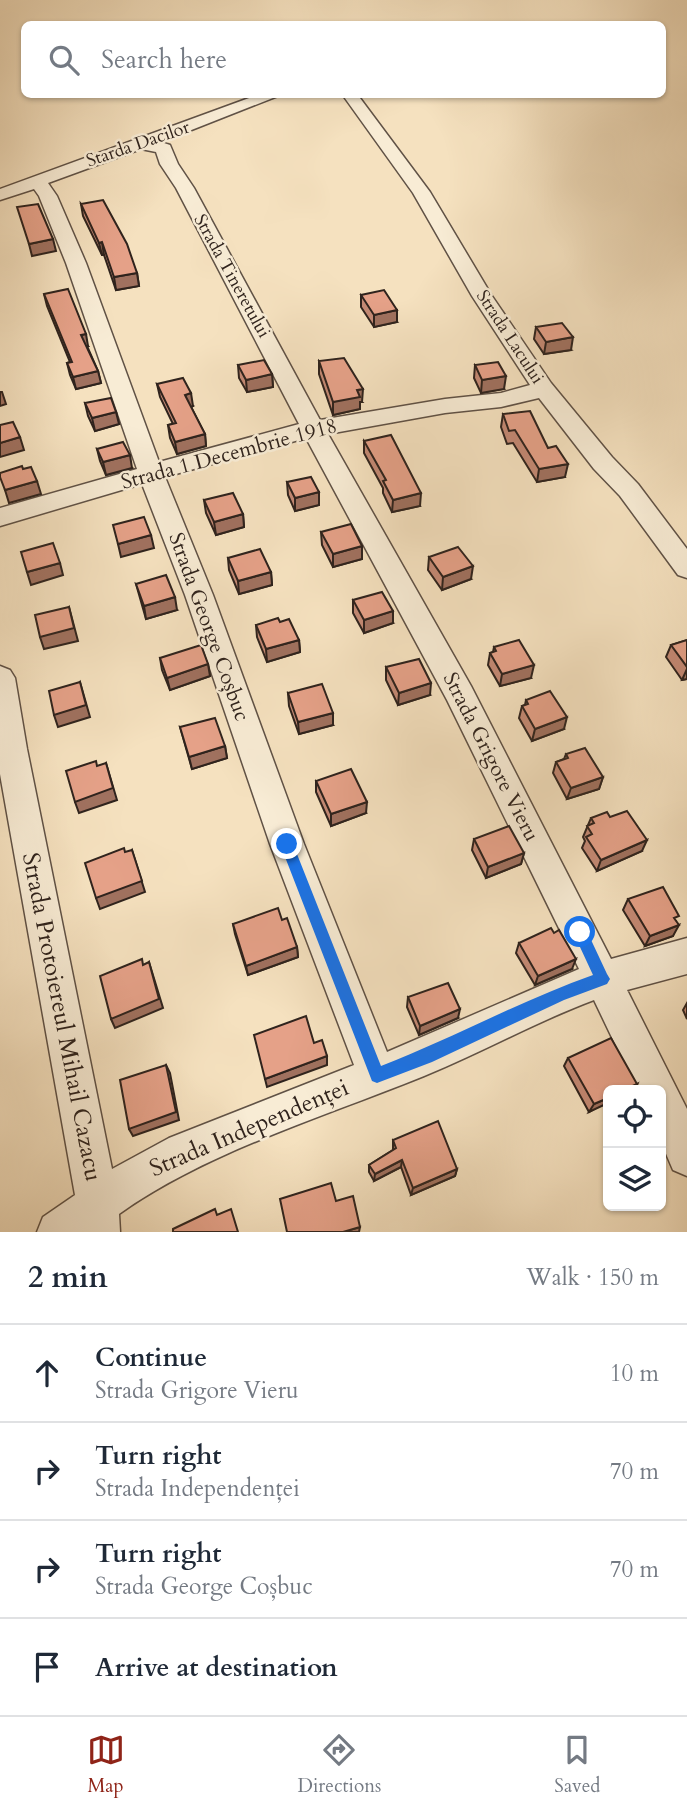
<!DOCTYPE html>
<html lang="en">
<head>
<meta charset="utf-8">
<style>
	:root { --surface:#fff; --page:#f2f2f3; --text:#1f2937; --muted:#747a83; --line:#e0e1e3; --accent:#8f2418 }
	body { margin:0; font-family:Cardo,serif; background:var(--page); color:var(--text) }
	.controls { position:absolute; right:21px; bottom:21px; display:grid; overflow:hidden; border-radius:10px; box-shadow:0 2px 5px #0004 }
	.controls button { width:63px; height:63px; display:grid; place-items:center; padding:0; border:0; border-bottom:2px solid var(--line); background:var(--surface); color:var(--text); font:35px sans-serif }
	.stop { position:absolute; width:21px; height:21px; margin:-16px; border:5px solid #1a73e8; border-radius:50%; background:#fff }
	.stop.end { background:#1a73e8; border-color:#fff; box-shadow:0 2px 7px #0008 }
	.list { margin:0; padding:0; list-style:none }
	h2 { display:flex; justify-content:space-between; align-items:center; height:91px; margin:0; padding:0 28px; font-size:30px }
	h2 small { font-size:23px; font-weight:400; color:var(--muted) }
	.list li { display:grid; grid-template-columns:46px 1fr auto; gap:21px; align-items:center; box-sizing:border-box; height:98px; padding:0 28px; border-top:2px solid var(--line) }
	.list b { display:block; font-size:26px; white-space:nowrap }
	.list p { margin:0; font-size:23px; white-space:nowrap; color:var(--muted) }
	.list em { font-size:23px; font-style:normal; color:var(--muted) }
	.icon { flex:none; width:38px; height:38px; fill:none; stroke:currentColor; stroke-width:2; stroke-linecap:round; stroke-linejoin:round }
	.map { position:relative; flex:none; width:687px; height:1232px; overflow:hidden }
	.search { position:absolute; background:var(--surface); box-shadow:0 2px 5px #0004; left:21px; right:21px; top:21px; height:77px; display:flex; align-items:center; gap:18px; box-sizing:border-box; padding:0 24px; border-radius:10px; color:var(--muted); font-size:26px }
	.sheet { height:483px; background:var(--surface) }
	nav { display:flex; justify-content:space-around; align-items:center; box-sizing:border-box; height:98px; border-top:2px solid var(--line); background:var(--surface); font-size:19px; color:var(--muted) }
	nav a { display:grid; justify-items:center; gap:4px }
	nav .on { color:var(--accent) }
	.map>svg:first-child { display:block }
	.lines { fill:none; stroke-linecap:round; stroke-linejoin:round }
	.minor-casing { stroke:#605246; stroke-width:3 }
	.minor { fill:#f8ecd5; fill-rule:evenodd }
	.wall { fill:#c58a75; stroke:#2f231d; stroke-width:2 }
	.shaded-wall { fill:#a0715f; stroke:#2f231d; stroke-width:2 }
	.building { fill:#e5a188; stroke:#2f231d; stroke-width:2 }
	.route { fill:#1a73e8 }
	.labels { text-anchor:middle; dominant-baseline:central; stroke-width:5; stroke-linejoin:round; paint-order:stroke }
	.far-street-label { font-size:18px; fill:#2f231d; stroke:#f8ecd5 }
	.street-label { font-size:21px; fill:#2f231d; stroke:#f8ecd5 }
	.near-street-label { font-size:24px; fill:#2f231d; stroke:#f8ecd5 }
</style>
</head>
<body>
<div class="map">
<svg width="687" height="1232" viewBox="0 0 687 1232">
	<rect width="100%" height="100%" fill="#f5e1bf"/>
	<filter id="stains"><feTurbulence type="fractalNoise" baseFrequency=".00286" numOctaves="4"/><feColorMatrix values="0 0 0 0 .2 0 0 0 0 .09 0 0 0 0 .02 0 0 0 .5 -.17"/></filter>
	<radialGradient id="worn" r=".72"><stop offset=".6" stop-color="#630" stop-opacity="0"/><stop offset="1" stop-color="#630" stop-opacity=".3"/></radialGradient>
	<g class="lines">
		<g class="minor-casing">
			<path id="minor" d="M260,94H283L161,142L170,145L178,164L194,188L320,420L445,399L501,393L530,385L472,296L413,193L342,94H357L430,192L492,296L551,383L612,457L638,484L687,549V578L678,575L620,496L594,469L539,398L501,407L445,413L328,434L471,686L611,959L687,938V974L627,990L687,1109V1176L673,1170L661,1142V1090H637L594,1000C535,1022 481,1053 424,1076C323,1117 206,1152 119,1214L120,1232H37L43,1217L75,1195L0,774V666L10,670L15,678L27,749L112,1169L169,1138L354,1065L270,844L185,595L142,484L0,526V508L137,469L66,263L39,196L34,189L0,200V189ZM141,149L156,152L160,164L176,188L299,424L159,462L86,263L57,196L48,183ZM306,438L447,700L579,969L387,1052L304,844L213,595L165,477Z"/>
		</g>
		<use href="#minor" class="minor"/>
	</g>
	<g class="wall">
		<polygon points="81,204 137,273 139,286 116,290 104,255 102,255 83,216"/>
		<polygon points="44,294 88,346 87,346 98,371 101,383 76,389 70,375 67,363 70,362 47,306"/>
		<polygon points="361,295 397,322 374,327 361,307"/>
		<polygon points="536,327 571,350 544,354 534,339"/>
		<polygon points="319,361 362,402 360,402 360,409 333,415 319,374"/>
		<polygon points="238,365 272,374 273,387 247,392 239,378"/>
		<polygon points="475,365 504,389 481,393 474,378"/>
		<polygon points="157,384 193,406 191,407 205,434 206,446 177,454 170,438 168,425 173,424 160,397"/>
		<polygon points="85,403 116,412 119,424 95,431 88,416"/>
		<polygon points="503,414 548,448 565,477 537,482 513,443 507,444 501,427"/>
		<polygon points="364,441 420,506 392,512 383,493 383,488 364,453"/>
		<polygon points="97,449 132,468 106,475 100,461"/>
		<polygon points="287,482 319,492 319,505 295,511 288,495"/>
		<polygon points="204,500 243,514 244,527 216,535 206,513"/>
		<polygon points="321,532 362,546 362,559 333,567 322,545"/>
		<polygon points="429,557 471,579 442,590 428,570"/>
		<polygon points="228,558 271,572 272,585 239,594 229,570"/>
		<polygon points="136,584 177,610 146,619"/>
		<polygon points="353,600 393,623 364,633 353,613"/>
		<polygon points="280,622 299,640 300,652 267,662 257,637 256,625"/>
		<polygon points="687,640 687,679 682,680 666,657 671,645"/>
		<polygon points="494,647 531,678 500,686 488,665 490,653 493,652"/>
		<polygon points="160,658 208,664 210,676 170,690 162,670"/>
		<polygon points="386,667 430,695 398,705 386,680"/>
		<polygon points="288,693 333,725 299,734 289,706"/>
		<polygon points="526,700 564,729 532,741 519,718 522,706 525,705"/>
		<polygon points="180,727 225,746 227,758 192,769"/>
		<polygon points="566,754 603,777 599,789 567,799 553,773 556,762 564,759"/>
		<polygon points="316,781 366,813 331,826 316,792"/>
		<polygon points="610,817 642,851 597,871 582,848 585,841 583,837 591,818"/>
		<polygon points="474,839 524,853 521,864 486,878 472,850"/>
		<polygon points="628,899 676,921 673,936 645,946 623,910"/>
		<polygon points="282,920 297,947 298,957 248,975 235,934 233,924"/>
		<polygon points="519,943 572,969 535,985 516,953"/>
		<polygon points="408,997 458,1018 419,1035 407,1007"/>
		<polygon points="687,1003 687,1019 683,1010"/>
		<polygon points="568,1058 637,1084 589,1112 564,1066"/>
		<polygon points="393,1140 457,1169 455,1176 411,1195 401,1167 374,1181 369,1172 369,1165 393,1150"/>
	</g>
	<g class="shaded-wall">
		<polygon points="53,239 56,251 32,256 29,244"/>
		<polygon points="102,242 104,255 102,255 99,243"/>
		<polygon points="137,273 139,286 116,290 114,277"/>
		<polygon points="397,310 397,322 374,327 374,315"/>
		<polygon points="86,334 88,346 84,347 81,335"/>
		<polygon points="573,337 571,350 544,354 546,342"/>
		<polygon points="98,371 101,383 76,389 73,377"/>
		<polygon points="272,374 273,387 247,392 246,380"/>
		<polygon points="506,376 504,389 481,393 482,380"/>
		<polygon points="363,389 362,402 360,402 360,409 333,415 333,402 357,390"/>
		<polygon points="0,392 2,392 6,404 0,406"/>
		<polygon points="191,393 193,406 187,408 185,395"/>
		<polygon points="116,412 119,424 95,431 92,418"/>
		<polygon points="205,434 206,446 177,454 175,442"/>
		<polygon points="20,437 24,450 0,457 0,443"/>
		<polygon points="130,455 132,468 106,475 103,462"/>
		<polygon points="568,464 565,477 537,482 539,469"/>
		<polygon points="37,481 41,494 9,503 5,490"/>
		<polygon points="319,492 319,505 295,511 295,498"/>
		<polygon points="421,493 420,506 392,512 393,500"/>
		<polygon points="243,514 244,527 216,535 214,522"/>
		<polygon points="151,535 154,548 121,557 118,544"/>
		<polygon points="362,546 362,559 333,567 333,554"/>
		<polygon points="60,563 63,575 31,585 27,572"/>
		<polygon points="473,566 471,579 442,590 443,577"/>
		<polygon points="271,572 272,585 239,594 238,581"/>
		<polygon points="175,597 177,610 146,619 144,606"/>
		<polygon points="69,607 78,641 44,649 40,637"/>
		<polygon points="393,611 393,623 364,633 364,620"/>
		<polygon points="299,640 300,652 267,662 266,649"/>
		<polygon points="208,664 210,676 170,690 167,678"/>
		<polygon points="534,665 531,678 500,686 502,674"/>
		<polygon points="687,669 687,679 682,680"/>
		<polygon points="80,682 90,717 58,727 54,715"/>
		<polygon points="431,683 430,695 398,705 399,693"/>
		<polygon points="333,713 333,725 299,734 298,722"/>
		<polygon points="567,717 564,729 532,741 535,729"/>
		<polygon points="225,746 227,758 192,769 189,757"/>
		<polygon points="106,763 117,800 79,813 75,802"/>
		<polygon points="603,777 599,789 567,799 571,788"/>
		<polygon points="367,802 366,813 331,826 331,814"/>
		<polygon points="647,840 642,851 597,871 601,860"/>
		<polygon points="132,850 145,892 100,909 96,898"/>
		<polygon points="524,853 521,864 486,878 488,867"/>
		<polygon points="679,925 673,936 645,946 650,936"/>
		<polygon points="297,947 298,957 248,975 246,966"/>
		<polygon points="576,959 572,969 535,985 538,976"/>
		<polygon points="149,962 163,1008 115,1028 111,1019"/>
		<polygon points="460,1009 458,1018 419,1035 420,1026"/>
		<polygon points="327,1056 327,1065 267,1087 265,1079"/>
		<polygon points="166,1065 170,1073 179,1120 133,1136 129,1129"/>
		<polygon points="637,1084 633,1090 624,1090"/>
		<polygon points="608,1098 608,1103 589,1112 594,1104"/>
		<polygon points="402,1160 401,1167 374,1181 375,1174"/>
		<polygon points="457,1169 455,1176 411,1195 413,1188"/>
		<polygon points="360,1227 359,1232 343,1232"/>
	</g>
	<g class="building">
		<polygon points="103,200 127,244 137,273 114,277 102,242 99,243 81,204"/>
		<polygon points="38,204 53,239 29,244 17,207"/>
		<polygon points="68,289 86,334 81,335 98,371 73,377 67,363 72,362 44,294"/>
		<polygon points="384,290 397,310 374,315 361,295"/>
		<polygon points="562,323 573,337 546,342 536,327"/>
		<polygon points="344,358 363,389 357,390 360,397 333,402 319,361"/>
		<polygon points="264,360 272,374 246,380 238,365"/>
		<polygon points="498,362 506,376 482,380 475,365"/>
		<polygon points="183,378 191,393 185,395 205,434 175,442 168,425 176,423 157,384"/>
		<polygon points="111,398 116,412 92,418 85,403"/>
		<polygon points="530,411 548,448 556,446 568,464 539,469 515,430 509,431 503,414"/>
		<polygon points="13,422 20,437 0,443 0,425"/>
		<polygon points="391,435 421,493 393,500 383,481 386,480 364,441"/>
		<polygon points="123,442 130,455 103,462 97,449"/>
		<polygon points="22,466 23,469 31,467 37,481 5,490 0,477 0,473"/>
		<polygon points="311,477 319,492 295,498 287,482"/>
		<polygon points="233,493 243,514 214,522 204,500"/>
		<polygon points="144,517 151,535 118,544 113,525"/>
		<polygon points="351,524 362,546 333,554 321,532"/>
		<polygon points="53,543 60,563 27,572 21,552"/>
		<polygon points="458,547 473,566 443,577 429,557"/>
		<polygon points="260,549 271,572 238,581 228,558"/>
		<polygon points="166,575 175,597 144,606 136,584"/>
		<polygon points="382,592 393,611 364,620 353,600"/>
		<polygon points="69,607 74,628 40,637 35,615"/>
		<polygon points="278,618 280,622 289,619 299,640 266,649 256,625"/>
		<polygon points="519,640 534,665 502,674 490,653 496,651 494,647"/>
		<polygon points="687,640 687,667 671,645"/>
		<polygon points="201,645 208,664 167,678 160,658"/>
		<polygon points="419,659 431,683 399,693 386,667"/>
		<polygon points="80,682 86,705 54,715 49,691"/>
		<polygon points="322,684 333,713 298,722 288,693"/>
		<polygon points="550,691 567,717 535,729 522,706 528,704 526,700"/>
		<polygon points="215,718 225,746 189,757 180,727"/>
		<polygon points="585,748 603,777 571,788 556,762 568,758 566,754"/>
		<polygon points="96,761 97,766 106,763 113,788 75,802 66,771"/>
		<polygon points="351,769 367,802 331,814 316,781"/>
		<polygon points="627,811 647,840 601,860 586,837 592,834 587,826 594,823 591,818 607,812 610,817"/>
		<polygon points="509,826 524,853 488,867 474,839"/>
		<polygon points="124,848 125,852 132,850 142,881 96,898 85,863"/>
		<polygon points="663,887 679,916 674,918 679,925 650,936 628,899"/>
		<polygon points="278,908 282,920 287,918 297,947 246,966 233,924"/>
		<polygon points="551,928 554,933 559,930 576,959 538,976 519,943"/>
		<polygon points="142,959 143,965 149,962 159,999 111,1019 100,976"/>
		<polygon points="448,983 460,1009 420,1026 408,997"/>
		<polygon points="306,1016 314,1043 322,1040 327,1056 265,1079 254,1035"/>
		<polygon points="611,1038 637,1084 624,1090 608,1090 608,1098 594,1104 568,1058"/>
		<polygon points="166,1065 176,1112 129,1129 120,1080"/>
		<polygon points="438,1121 457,1169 413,1188 402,1160 375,1174 369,1165 396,1148 393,1140"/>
		<polygon points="331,1183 336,1201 353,1196 360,1227 343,1232 287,1232 280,1199"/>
		<polygon points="215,1209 217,1215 231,1209 238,1232 173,1232 173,1229"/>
	</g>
	<path class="route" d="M287,837L293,844L381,1066C453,1038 520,1001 593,975L573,932L580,925L585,927L607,974L610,979L607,984L564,1000L432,1062L377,1083L372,1081L280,844Z"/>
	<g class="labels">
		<g class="far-street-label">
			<text transform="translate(138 144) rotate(-19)">Starda Dacilor</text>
			<text transform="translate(232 276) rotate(61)">Strada Tineretului</text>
			<text transform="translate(510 337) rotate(57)">Strada Lacului</text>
		</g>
		<g class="street-label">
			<text transform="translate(229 454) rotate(-15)">Strada 1 Decembrie 1918</text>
			<text transform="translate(209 627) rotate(70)">Strada George Coșbuc</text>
			<text transform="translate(491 757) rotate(63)">Strada Grigore Vieru</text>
		</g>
		<g class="near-street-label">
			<text transform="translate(62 1017) rotate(79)">Strada Protoiereul Mihail Cazacu</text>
			<text transform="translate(249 1128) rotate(-23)">Strada Independenţei</text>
		</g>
	</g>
	<rect width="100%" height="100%" filter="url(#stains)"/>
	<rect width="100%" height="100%" fill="url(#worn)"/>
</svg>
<div class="controls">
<button><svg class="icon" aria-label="locate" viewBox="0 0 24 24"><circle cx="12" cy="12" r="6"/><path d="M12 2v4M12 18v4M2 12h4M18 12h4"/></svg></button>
<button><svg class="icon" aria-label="layers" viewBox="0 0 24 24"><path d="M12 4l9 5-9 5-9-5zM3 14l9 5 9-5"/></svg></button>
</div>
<div class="stop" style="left:580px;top:932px"></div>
<div class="stop end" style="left:287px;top:844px"></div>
<div class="search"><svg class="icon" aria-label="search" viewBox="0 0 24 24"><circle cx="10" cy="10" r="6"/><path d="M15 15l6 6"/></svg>Search here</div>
</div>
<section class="sheet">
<h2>2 min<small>Walk · 150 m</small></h2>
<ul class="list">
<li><svg class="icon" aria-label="ahead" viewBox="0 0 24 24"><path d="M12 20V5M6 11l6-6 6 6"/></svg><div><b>Continue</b><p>Strada Grigore Vieru</p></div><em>10 m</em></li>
<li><svg class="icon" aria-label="right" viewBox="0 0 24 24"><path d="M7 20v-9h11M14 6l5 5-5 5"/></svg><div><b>Turn right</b><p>Strada Independenţei</p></div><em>70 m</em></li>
<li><svg class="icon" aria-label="right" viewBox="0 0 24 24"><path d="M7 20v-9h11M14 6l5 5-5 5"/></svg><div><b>Turn right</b><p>Strada George Coșbuc</p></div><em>70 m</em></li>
<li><svg class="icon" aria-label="arrive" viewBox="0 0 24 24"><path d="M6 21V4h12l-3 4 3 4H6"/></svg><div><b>Arrive at destination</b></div></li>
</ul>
</section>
<nav>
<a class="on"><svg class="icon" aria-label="map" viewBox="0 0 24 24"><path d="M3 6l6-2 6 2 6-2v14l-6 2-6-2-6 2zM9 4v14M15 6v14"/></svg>Map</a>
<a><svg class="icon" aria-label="directions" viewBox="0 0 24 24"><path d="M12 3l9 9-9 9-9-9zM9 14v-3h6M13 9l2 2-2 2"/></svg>Directions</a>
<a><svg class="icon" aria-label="saved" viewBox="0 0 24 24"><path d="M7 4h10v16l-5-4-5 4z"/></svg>Saved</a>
</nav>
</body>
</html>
